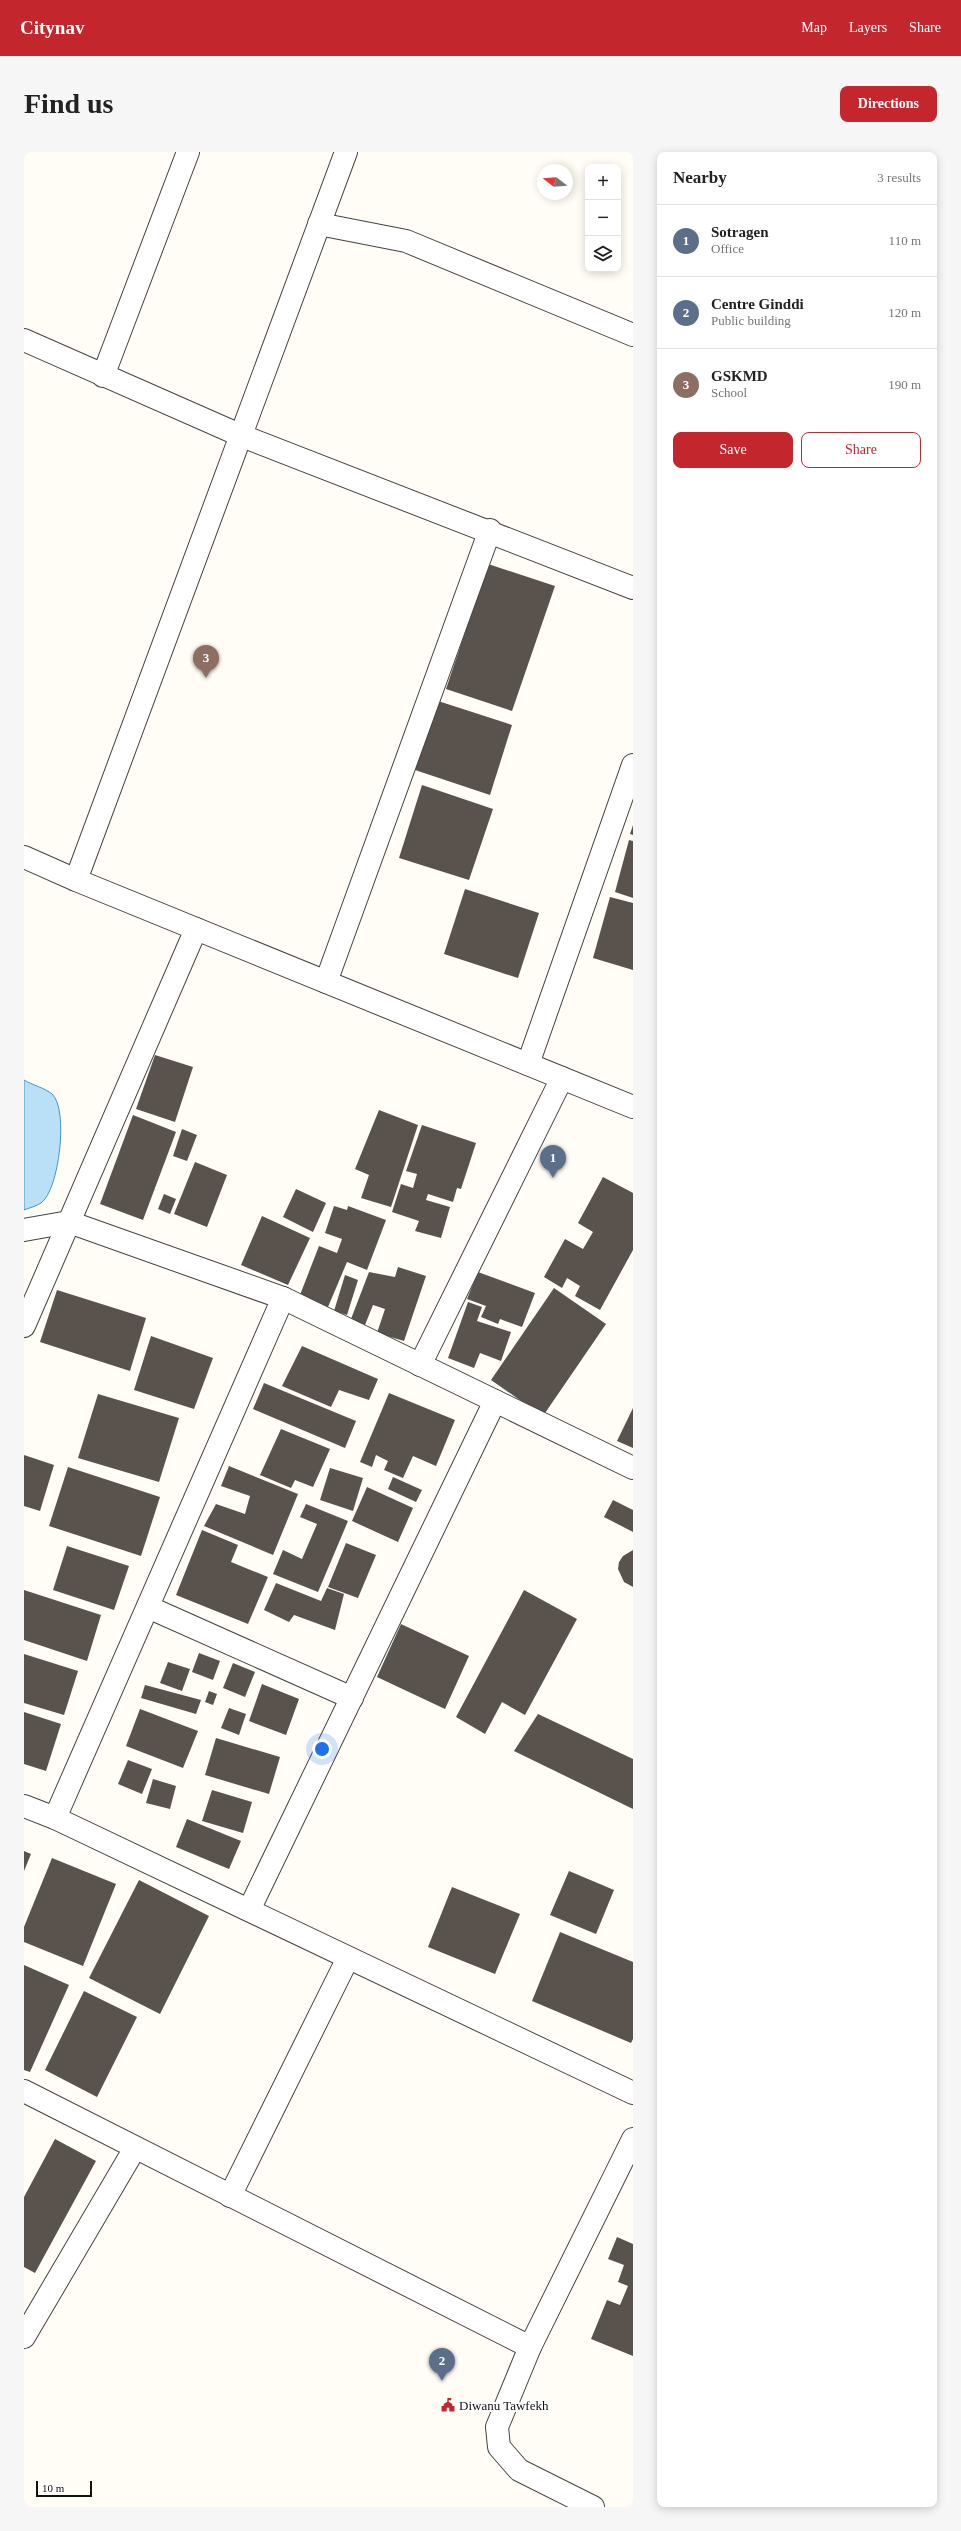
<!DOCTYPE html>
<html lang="en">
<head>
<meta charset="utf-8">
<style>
	:root { --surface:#fff; --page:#f6f6f6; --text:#222; --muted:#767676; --line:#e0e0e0; --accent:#c4262e }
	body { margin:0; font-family:"Times New Roman",serif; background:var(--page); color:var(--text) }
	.controls { position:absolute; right:12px; top:12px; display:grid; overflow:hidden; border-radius:8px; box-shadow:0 2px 10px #0003 }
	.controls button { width:36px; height:36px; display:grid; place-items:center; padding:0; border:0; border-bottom:1px solid var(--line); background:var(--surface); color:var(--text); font:20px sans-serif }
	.compass { position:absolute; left:513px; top:12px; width:36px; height:36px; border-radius:50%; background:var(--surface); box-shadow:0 2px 10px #0003; rotate:287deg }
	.scale { position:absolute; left:12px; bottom:10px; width:56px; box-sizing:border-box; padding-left:4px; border:2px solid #111; border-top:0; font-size:11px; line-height:14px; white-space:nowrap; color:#111; -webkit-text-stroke:3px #fff; paint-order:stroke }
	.you { position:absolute; left:298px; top:1597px; width:14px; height:14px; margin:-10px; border:3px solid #fff; border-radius:50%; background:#1a73e8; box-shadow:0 0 0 6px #1a73e833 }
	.badge { display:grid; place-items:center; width:26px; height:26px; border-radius:50%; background:var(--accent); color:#fff; font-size:13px; font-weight:700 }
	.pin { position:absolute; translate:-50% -33px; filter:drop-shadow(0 1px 2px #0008) }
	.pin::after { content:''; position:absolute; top:21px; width:14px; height:12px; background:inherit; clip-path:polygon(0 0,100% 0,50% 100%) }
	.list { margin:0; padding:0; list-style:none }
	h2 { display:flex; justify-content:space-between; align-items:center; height:52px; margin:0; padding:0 16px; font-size:17px }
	h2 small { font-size:13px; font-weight:400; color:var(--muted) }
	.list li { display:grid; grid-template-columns:26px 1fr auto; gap:12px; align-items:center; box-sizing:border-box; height:72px; padding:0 16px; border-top:1px solid var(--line) }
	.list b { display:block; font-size:15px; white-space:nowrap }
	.list p { margin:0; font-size:13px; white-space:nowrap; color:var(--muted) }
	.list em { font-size:13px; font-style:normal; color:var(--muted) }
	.actions { display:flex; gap:8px; padding:12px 16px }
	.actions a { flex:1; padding:9px 0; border:1px solid var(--accent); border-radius:8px; text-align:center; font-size:14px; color:var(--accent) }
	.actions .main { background:var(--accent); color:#fff }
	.icon { flex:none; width:22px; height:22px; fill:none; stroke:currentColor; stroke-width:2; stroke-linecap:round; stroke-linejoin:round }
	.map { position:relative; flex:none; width:609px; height:2355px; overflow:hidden; border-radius:8px }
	header { display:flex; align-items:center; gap:24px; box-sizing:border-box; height:56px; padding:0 20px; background:var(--accent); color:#fff }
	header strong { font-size:19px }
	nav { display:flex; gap:22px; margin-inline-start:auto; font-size:14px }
	.intro { display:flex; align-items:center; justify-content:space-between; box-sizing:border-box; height:96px; padding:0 24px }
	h1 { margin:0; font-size:28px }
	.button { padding:10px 18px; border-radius:8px; background:var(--accent); color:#fff; font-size:14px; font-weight:700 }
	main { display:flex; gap:24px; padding:0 24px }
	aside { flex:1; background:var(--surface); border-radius:8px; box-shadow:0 2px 10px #0003 }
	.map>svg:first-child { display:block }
	.water { fill:#b9e0f7; stroke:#3f96cf }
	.building { fill:#5a524d }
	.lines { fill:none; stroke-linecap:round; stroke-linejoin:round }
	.minor-casing { stroke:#444; stroke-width:24 }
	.minor { stroke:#fff; stroke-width:22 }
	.labels { text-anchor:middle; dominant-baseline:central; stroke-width:4; stroke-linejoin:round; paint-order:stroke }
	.poi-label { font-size:13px; fill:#111; stroke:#fff; text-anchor:start }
</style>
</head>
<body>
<header>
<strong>Citynav</strong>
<nav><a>Map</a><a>Layers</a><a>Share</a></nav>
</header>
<div class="intro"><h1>Find us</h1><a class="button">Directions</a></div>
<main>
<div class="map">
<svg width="609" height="2355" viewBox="0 0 609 2355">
	<rect width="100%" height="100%" fill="#fffdf5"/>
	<path class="water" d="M0,928C8,933 21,936 28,942C45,957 35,1039 17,1051C13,1054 5,1056 0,1058Z"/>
	<g class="building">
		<polygon points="464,412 531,434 488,559 422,537"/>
		<polygon points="411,548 488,573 466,643 388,617"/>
		<polygon points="398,633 469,657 445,728 375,706"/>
		<polygon points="609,673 609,683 606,682"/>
		<polygon points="605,688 609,689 609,746 591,740"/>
		<polygon points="441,737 515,761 494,826 420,802"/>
		<polygon points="586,745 609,751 609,818 569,806"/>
		<polygon points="131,903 169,915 151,970 112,957"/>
		<polygon points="355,958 394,973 367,1055 337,1046 345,1023 331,1017"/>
		<polygon points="109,963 152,980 119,1068 76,1052"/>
		<polygon points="398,973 452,991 437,1037 433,1036 429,1050 404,1042 402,1048 426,1055 417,1086 391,1079 395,1069 368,1060 377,1032 389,1036 393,1022 382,1019"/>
		<polygon points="158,977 173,983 163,1009 149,1004"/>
		<polygon points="171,1010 203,1023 183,1075 150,1062"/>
		<polygon points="579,1025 609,1041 609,1098 576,1158 551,1144 556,1134 543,1126 538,1136 520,1125 541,1087 559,1097 569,1080 554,1071"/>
		<polygon points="272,1037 302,1051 289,1080 259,1065"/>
		<polygon points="140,1042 152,1047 146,1062 134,1057"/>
		<polygon points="310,1054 323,1058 324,1054 362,1068 343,1118 323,1110 304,1155 276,1143 295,1094 313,1101 318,1087 301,1081"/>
		<polygon points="238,1064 286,1086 264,1133 217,1113"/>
		<polygon points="374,1115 402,1124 380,1189 353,1181 361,1157 349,1153 341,1173 327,1167 345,1120 371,1125"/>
		<polygon points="454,1120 511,1141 498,1175 476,1167 474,1172 457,1165 462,1154 443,1147"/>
		<polygon points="321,1123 334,1128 323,1163 310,1159"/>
		<polygon points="530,1136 582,1172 519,1264 467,1228"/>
		<polygon points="33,1138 122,1166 106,1219 16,1190"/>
		<polygon points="444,1150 458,1155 453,1169 487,1180 477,1209 456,1201 450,1216 424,1206"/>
		<polygon points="127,1184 189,1206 170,1257 110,1238"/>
		<polygon points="278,1194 354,1227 345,1248 315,1238 307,1255 258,1234"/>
		<polygon points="240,1231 332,1269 321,1296 229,1257"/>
		<polygon points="365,1241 431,1268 412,1314 389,1304 379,1326 360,1318 364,1309 352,1303 348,1315 336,1310"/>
		<polygon points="74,1242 155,1266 135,1330 54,1306"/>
		<polygon points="609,1256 609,1296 593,1289"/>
		<polygon points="257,1277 306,1297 289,1335 271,1328 267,1336 236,1323"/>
		<polygon points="0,1303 30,1313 16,1359 0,1354"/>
		<polygon points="205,1314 274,1342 249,1403 180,1374 192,1352 221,1362 226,1344 197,1334"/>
		<polygon points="44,1315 136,1345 117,1404 25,1374"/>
		<polygon points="306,1316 339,1326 329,1359 296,1348"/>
		<polygon points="369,1325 398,1338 392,1350 364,1337"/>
		<polygon points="343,1335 389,1356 374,1390 328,1369"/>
		<polygon points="589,1348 609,1358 609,1380 580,1365"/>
		<polygon points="282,1352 324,1369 294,1440 249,1422 259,1398 278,1407 293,1372 276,1365"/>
		<polygon points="178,1378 214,1393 207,1410 244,1425 224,1472 152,1443"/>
		<polygon points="322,1391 352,1403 334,1446 304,1435"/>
		<polygon points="43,1394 105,1414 90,1458 29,1438"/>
		<polygon points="609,1398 609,1435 600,1430 594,1417 595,1410 599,1404"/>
		<polygon points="252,1431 297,1449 303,1436 320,1442 311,1478 270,1463 265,1470 240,1458"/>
		<polygon points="0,1438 77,1463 63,1509 0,1488"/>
		<polygon points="500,1438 553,1467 501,1563 478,1550 461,1582 432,1565"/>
		<polygon points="377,1472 445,1504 421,1557 353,1525"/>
		<polygon points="175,1501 196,1509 189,1528 168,1520"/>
		<polygon points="0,1502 54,1519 40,1563 0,1551"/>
		<polygon points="144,1510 166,1517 158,1539 136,1531"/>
		<polygon points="209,1511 231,1520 221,1545 199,1536"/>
		<polygon points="238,1532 275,1547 262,1583 225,1569"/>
		<polygon points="121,1533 177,1548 172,1562 117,1546"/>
		<polygon points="185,1539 193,1542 189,1553 181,1550"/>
		<polygon points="205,1556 222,1562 215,1583 197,1576"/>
		<polygon points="116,1557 174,1579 159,1616 102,1594"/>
		<polygon points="0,1560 37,1572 22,1619 0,1612"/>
		<polygon points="514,1562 609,1607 609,1657 490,1599"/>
		<polygon points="192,1586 256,1605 245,1642 181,1623"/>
		<polygon points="104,1608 128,1617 118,1642 94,1632"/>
		<polygon points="129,1627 152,1634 146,1657 122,1651"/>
		<polygon points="188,1638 228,1650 219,1681 178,1669"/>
		<polygon points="163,1667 217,1689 205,1717 152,1695"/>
		<polygon points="0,1699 7,1702 0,1719"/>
		<polygon points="28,1706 92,1732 59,1814 0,1790 0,1775"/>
		<polygon points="545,1719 590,1738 572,1782 526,1763"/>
		<polygon points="115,1728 185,1764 136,1862 65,1826"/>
		<polygon points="428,1735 496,1762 471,1822 404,1795"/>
		<polygon points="536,1780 609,1810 609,1887 607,1891 508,1849"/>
		<polygon points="0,1813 45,1833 6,1920 0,1918"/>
		<polygon points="60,1839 113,1865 73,1945 21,1918"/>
		<polygon points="31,1987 72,2009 11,2121 0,2115 0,2045"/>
		<polygon points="593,2085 609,2092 609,2204 567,2187 583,2148 596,2153 604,2134 594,2130 600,2113 584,2107"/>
	</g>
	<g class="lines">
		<g class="minor-casing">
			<g id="minor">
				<polyline points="295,72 382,89 609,183"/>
				<polyline points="0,188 218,284 609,436"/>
				<polyline points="79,224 164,0"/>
				<polyline points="0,705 52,728 609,955"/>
				<polyline points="52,728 322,0"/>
				<polyline points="302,830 466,378"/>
				<polyline points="504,912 609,613"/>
				<polyline points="0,1078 45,1070 259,1146 609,1316"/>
				<polyline points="0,1174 172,777"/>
				<polyline points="396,1213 538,926"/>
				<polyline points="124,1455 328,1546"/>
				<polyline points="0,1654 31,1666 609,1941"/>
				<polyline points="31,1666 259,1146"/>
				<polyline points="225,1758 471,1249"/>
				<polyline points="0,1939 506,2195"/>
				<polyline points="206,2044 324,1806"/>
				<polyline points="0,2185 111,1996"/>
				<polyline points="569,2355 495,2318 475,2295 473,2275 506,2195 609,1987"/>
			</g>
		</g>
		<use href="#minor" class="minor"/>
	</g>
	<defs>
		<g id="civic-bare" transform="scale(1.08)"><path d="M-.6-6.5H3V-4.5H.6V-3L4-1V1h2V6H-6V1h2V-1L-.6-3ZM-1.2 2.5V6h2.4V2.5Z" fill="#c4262e" stroke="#fff" stroke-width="2.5" paint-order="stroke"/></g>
	</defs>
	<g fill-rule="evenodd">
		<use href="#civic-bare" x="424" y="2253"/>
	</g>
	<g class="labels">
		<g class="poi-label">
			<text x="435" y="2253">Diwanu Tawfekh</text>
		</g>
	</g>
</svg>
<div class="controls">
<button>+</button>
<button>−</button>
<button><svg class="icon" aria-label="layers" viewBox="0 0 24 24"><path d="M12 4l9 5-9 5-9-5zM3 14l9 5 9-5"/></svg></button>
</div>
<svg class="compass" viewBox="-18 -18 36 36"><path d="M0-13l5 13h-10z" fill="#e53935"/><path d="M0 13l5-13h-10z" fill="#767676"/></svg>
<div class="scale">10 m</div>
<div class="you"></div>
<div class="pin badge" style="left:529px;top:1026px;background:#5c6f8a">1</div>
<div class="pin badge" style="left:418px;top:2229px;background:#5c6f8a">2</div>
<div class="pin badge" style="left:182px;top:526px;background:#8d6e63">3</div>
</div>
<aside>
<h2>Nearby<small>3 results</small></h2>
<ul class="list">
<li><span class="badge" style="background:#5c6f8a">1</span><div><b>Sotragen</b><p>Office</p></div><em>110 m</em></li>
<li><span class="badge" style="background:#5c6f8a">2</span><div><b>Centre Ginddi</b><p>Public building</p></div><em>120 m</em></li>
<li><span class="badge" style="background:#8d6e63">3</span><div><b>GSKMD</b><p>School</p></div><em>190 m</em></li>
</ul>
<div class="actions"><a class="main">Save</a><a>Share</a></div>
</aside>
</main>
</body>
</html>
